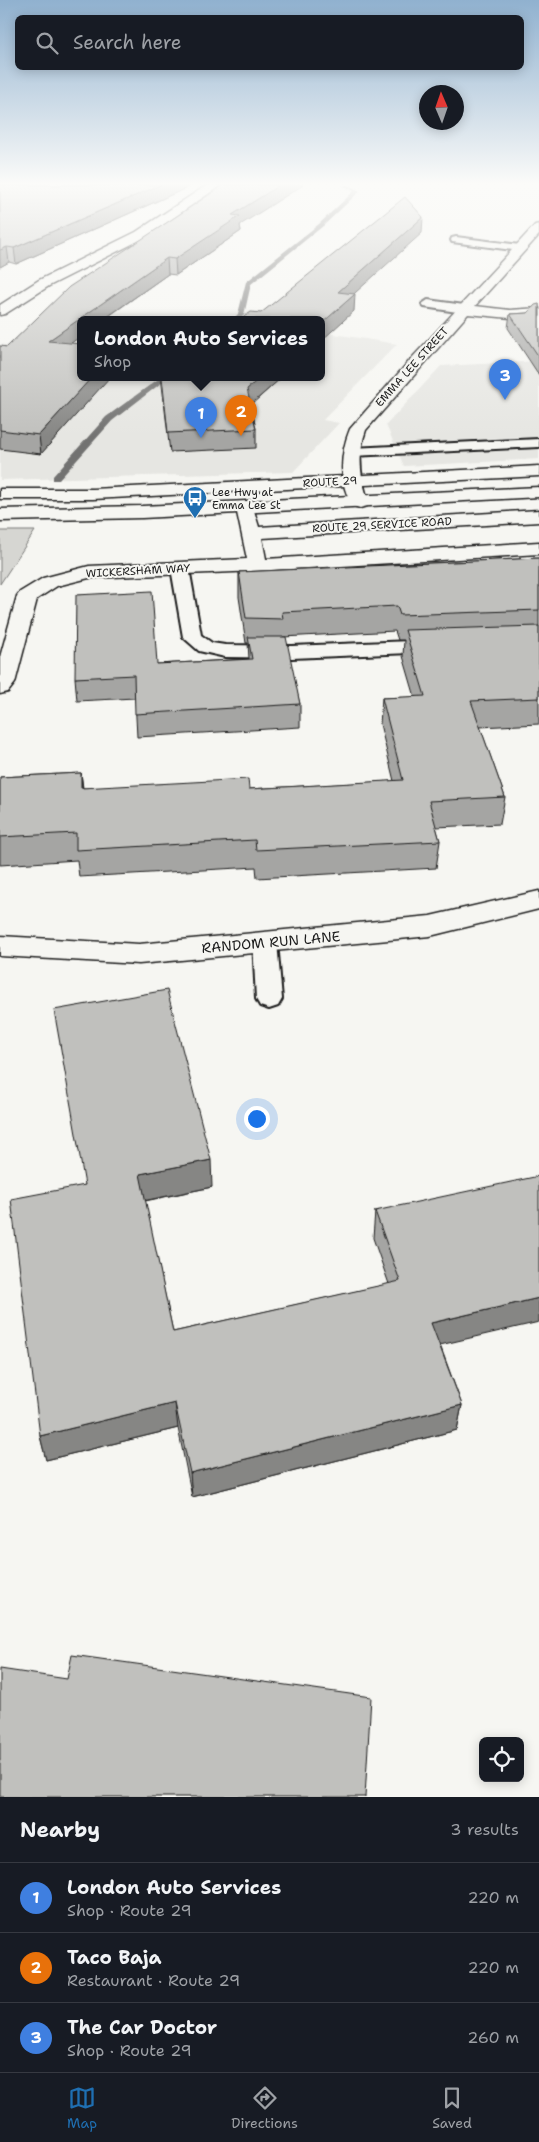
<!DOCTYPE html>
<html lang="en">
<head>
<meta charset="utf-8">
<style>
	:root { --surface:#171b24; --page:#20242c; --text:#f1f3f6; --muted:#9ea1a6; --line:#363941; --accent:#1f6fb2 }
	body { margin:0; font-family:"Shantell Sans",sans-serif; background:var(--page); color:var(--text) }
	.controls { position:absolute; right:15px; bottom:15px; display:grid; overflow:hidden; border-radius:8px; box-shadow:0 2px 12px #0003 }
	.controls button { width:45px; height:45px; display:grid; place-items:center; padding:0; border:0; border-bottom:1px solid var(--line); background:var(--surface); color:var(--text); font:25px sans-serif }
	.compass { position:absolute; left:419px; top:85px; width:45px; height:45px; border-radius:50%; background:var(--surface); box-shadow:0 2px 12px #0003; rotate:358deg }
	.you { position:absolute; left:256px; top:1118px; width:18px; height:18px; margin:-12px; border:4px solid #fff; border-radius:50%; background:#1a73e8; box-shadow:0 0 0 8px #1a73e833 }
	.badge { display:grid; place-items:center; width:32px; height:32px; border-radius:50%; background:var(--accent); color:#fff; font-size:16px; font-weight:700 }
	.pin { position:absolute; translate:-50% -41px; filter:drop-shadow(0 1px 2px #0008) }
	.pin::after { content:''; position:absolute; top:26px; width:18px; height:15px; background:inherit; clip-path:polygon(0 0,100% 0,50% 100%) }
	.popup { position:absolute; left:77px; top:316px; width:248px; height:65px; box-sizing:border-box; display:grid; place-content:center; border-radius:8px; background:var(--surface); filter:drop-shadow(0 1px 4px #0005); font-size:16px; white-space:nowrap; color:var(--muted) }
	.popup b { font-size:19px; color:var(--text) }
	.popup::after { content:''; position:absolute; left:50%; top:100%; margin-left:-10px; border:10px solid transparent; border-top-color:var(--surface) }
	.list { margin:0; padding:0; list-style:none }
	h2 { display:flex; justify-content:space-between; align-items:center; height:65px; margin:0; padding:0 20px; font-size:21px }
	h2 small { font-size:16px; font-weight:400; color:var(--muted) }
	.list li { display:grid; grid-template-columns:32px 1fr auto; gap:15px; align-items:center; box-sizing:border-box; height:70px; padding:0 20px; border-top:1px solid var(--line) }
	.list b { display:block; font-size:19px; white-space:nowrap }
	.list p { margin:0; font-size:16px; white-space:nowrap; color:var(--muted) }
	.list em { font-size:16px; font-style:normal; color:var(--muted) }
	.icon { flex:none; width:28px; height:28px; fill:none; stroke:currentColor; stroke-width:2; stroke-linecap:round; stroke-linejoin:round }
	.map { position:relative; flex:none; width:539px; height:1797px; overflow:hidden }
	.search { position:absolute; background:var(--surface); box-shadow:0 2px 12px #0003; left:15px; right:15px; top:15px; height:55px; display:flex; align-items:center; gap:12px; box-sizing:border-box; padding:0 18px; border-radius:8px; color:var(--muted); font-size:19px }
	.sheet { height:275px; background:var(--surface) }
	nav { display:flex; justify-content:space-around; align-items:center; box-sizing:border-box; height:70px; border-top:1px solid var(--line); background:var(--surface); font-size:14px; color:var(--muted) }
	nav a { display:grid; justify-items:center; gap:2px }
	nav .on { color:var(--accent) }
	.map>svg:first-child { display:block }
	.built { fill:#e6e6e2 }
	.green { fill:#d6d6d2; stroke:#797977 }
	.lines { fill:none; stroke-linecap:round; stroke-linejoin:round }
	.stream { fill:#727271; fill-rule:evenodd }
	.service-casing { stroke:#1c1c1c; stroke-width:4 }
	.minor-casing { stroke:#1c1c1c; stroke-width:3 }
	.primary-casing { stroke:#1c1c1c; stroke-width:3 }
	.service { fill:#f6f6f2; fill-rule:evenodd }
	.minor { fill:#f6f6f2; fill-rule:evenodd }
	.primary { fill:#f6f6f2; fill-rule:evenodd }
	.wall { fill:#a5a5a3; stroke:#1c1c1c }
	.shaded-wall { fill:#868684; stroke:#1c1c1c }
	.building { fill:#c0c0bd; stroke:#1c1c1c }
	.labels { text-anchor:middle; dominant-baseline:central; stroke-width:4; stroke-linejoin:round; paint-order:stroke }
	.far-street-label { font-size:11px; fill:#1c1c1c; stroke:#f6f6f2 }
	.far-poi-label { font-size:11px; fill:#1c1c1c; stroke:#f6f6f2; text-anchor:start }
	.street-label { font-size:14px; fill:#1c1c1c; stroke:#f6f6f2 }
</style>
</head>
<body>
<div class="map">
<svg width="539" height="1797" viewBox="0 0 539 1797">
	<rect width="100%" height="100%" fill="#f6f6f2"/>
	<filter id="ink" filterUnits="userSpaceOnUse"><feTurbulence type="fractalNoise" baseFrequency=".02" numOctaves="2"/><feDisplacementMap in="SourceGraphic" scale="10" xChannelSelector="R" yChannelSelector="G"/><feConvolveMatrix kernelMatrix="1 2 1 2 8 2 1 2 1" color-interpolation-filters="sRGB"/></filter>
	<g filter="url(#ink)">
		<g class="built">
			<polygon points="321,332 397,344 323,420 339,423 293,472 0,480 0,344 81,353 81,377 321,377"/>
			<polygon points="539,361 539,459 404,466 386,425 441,366"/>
		</g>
		<polygon class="green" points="0,531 35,531 0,584"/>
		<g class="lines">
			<g class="stream">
				<polygon points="342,185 348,185 360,191 323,226 251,284 244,315 240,319 233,319 238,314 246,282 319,224 354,191"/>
				<polygon points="161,377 169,377 112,421 59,480 53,480 53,476 106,417"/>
			</g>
			<g class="service-casing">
				<g id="service">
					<polygon points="456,237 520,245 525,248 520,251 452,242 451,240 452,238"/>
					<polygon points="428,300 464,305 470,309 464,313 424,307 422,304"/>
					<polygon points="539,439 539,447 352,456 347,455 345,452 347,449 352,448"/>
					<polygon points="180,563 186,564 189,568 201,635 212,643 225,645 292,646 434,640 441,642 443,646 441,650 434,652 292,658 225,657 199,651 183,637 171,568 174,564"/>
					<polygon points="265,933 274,936 277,942 282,999 278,1006 269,1009 260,1006 256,999 253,942 256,936"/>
				</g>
			</g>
			<g class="minor-casing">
				<g id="minor">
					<polygon points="207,185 221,185 144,238 49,286 5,314 0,315 0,305 39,280 136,232"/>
					<path d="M539,224V235L475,306L510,310L539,308V316L510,318L468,314L366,430C357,455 360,478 369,502L367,506L360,508L353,506C338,484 340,453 350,429L411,359L535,225Z"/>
					<polygon points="245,502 252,504 259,527 539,510 539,522 262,538 266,559 539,542 539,554 258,571 89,578 57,586 37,599 15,683 8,692 0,694 0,657 17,596 20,592 43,578 89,566 247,559 236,508 238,504"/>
					<polygon points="539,891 539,909 430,936 139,964 0,956 0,936 139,944 430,916"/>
				</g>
			</g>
			<g class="primary-casing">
				<g id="primary">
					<polygon points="539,466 539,476 93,499 0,499 0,489 93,489"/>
					<polygon points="539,487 539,497 142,518 0,521 0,509 142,506"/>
				</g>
			</g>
			<use href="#service" class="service"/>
			<use href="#minor" class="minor"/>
			<use href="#primary" class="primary"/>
		</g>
		<g class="wall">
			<polygon points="0,185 193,185 16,264 9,262 0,267"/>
			<polygon points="224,185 240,225 241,231 176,275 168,274 71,343 41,454 0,449 0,346 7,347"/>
			<polygon points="539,304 539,375 508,328 510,314 528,313"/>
			<polygon points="161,377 282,377 251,405 256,429 256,448 170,452"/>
			<polygon points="539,558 539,724 480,727 505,797 500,824 436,827 440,841 436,868 257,878 256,867 79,877 77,860 0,865 0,777 81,773 83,788 249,789 394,781 380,724 382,698 415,697 403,656 404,640 398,640 395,631 283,637 300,704 300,727 137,737 135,698 77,701 75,678 157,664 249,659 248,643 246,643 239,597 239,572"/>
			<polygon points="84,1185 212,1187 145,1201 173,1332 389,1284 373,1238 375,1211 440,1345 462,1405 457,1430 192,1497 178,1428 46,1460 40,1436"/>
		</g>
		<g class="shaded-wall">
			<polygon points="160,185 193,185 16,264 14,248"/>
			<polygon points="280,185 303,185 240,225 241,231 176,275 175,259 232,215"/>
			<polygon points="423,217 422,233 337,309 338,292"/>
			<polygon points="7,247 9,262 0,267 0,250"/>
			<polygon points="167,258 168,274 104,319 81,319 81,336 50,358 48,341"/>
			<polygon points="355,294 354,311 321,341 321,324"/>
			<polygon points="92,377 110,377 41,454 39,435"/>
			<polygon points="261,377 282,377 247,408 247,389"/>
			<polygon points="81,773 84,800 81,788"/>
			<polygon points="211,1160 212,1187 143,1201 140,1174"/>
			<polygon points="539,1298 539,1322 427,1348 431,1323"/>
			<polygon points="175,1403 178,1428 46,1460 40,1436"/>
			<polygon points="462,1405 457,1430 192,1497 190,1473"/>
		</g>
		<g class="building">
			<polygon points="0,185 160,185 14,248 7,247 0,250"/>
			<polygon points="224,185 280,185 232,215 240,216 175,259 167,258 48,341 81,344 81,377 92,377 39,435 0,430 0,346 7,347 69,287"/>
			<polygon points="405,197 423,217 338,292 355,294 321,324 321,319 241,319 251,312 261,313"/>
			<polygon points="539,304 539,357 510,314 528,313 535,305"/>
			<polygon points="162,377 261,377 247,389 256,429 168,433"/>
			<polygon points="539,558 539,610 400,615 397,606 282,612 283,619 246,618 239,572"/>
			<polygon points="152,591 157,664 252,659 248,637 286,637 300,704 135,714 134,675 75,678 76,595"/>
			<polygon points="539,626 539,698 471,701 505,797 429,801 440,841 256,850 255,840 76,850 76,833 0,837 0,777 81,773 81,788 248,779 249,789 403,780 382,698 425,696 405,630"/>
			<polygon points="167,990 211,1160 140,1174 173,1332 400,1281 375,1211 539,1176 539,1298 431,1323 462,1405 190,1473 175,1403 40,1436 11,1199 85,1185 54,1010"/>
			<polygon points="72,1655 371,1697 365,1797 0,1797 0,1669 67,1679"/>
		</g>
	</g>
	<linearGradient id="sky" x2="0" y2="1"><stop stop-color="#90b1cf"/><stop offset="0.42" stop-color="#fbfbf9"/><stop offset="1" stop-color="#fbfbf9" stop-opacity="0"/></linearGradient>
	<rect width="539" height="437" fill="url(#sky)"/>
	<defs>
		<g id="bus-pin" transform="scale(1.25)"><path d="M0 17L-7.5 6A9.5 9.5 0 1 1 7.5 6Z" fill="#1f6fb2" stroke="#f6f6f2"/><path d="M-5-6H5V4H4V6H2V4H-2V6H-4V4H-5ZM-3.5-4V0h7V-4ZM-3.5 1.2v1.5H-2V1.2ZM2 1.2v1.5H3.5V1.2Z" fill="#fff"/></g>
	</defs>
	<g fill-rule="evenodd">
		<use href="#bus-pin" x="195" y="498"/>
	</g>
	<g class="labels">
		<g class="far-street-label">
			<text transform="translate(412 367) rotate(-48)">EMMA LEE STREET</text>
			<text transform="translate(330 482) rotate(-3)">ROUTE 29</text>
			<text transform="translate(382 525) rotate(-3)">ROUTE 29 SERVICE ROAD</text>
			<text transform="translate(138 571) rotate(-3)">WICKERSHAM WAY</text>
		</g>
		<g class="far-poi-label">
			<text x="212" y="492">Lee Hwy at<tspan x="212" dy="13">Emma Lee St</tspan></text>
		</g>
		<g class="street-label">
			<text transform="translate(271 942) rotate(-5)">RANDOM RUN LANE</text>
		</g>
	</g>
</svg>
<div class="controls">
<button><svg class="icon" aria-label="locate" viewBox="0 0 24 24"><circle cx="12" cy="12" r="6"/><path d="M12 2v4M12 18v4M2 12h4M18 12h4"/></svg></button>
</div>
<svg class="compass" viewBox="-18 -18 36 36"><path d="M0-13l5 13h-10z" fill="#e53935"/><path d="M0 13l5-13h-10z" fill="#9ea1a6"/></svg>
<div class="you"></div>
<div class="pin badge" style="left:201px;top:438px;background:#3f7fe0">1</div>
<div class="popup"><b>London Auto Services</b>Shop</div>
<div class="pin badge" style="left:241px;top:436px;background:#e8710a">2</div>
<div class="pin badge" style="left:505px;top:400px;background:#3f7fe0">3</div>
<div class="search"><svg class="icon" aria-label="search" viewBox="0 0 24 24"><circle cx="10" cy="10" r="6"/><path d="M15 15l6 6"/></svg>Search here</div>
</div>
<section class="sheet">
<h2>Nearby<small>3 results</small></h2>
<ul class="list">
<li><span class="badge" style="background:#3f7fe0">1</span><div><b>London Auto Services</b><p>Shop · Route 29</p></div><em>220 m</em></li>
<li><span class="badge" style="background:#e8710a">2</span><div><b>Taco Baja</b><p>Restaurant · Route 29</p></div><em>220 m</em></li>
<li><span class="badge" style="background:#3f7fe0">3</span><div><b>The Car Doctor</b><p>Shop · Route 29</p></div><em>260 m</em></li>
</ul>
</section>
<nav>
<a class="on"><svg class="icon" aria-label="map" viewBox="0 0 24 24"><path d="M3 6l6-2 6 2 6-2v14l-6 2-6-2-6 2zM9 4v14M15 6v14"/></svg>Map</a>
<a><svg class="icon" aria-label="directions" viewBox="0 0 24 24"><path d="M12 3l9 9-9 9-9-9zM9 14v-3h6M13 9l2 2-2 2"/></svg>Directions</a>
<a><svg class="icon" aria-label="saved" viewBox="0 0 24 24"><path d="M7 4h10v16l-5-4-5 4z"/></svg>Saved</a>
</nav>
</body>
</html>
